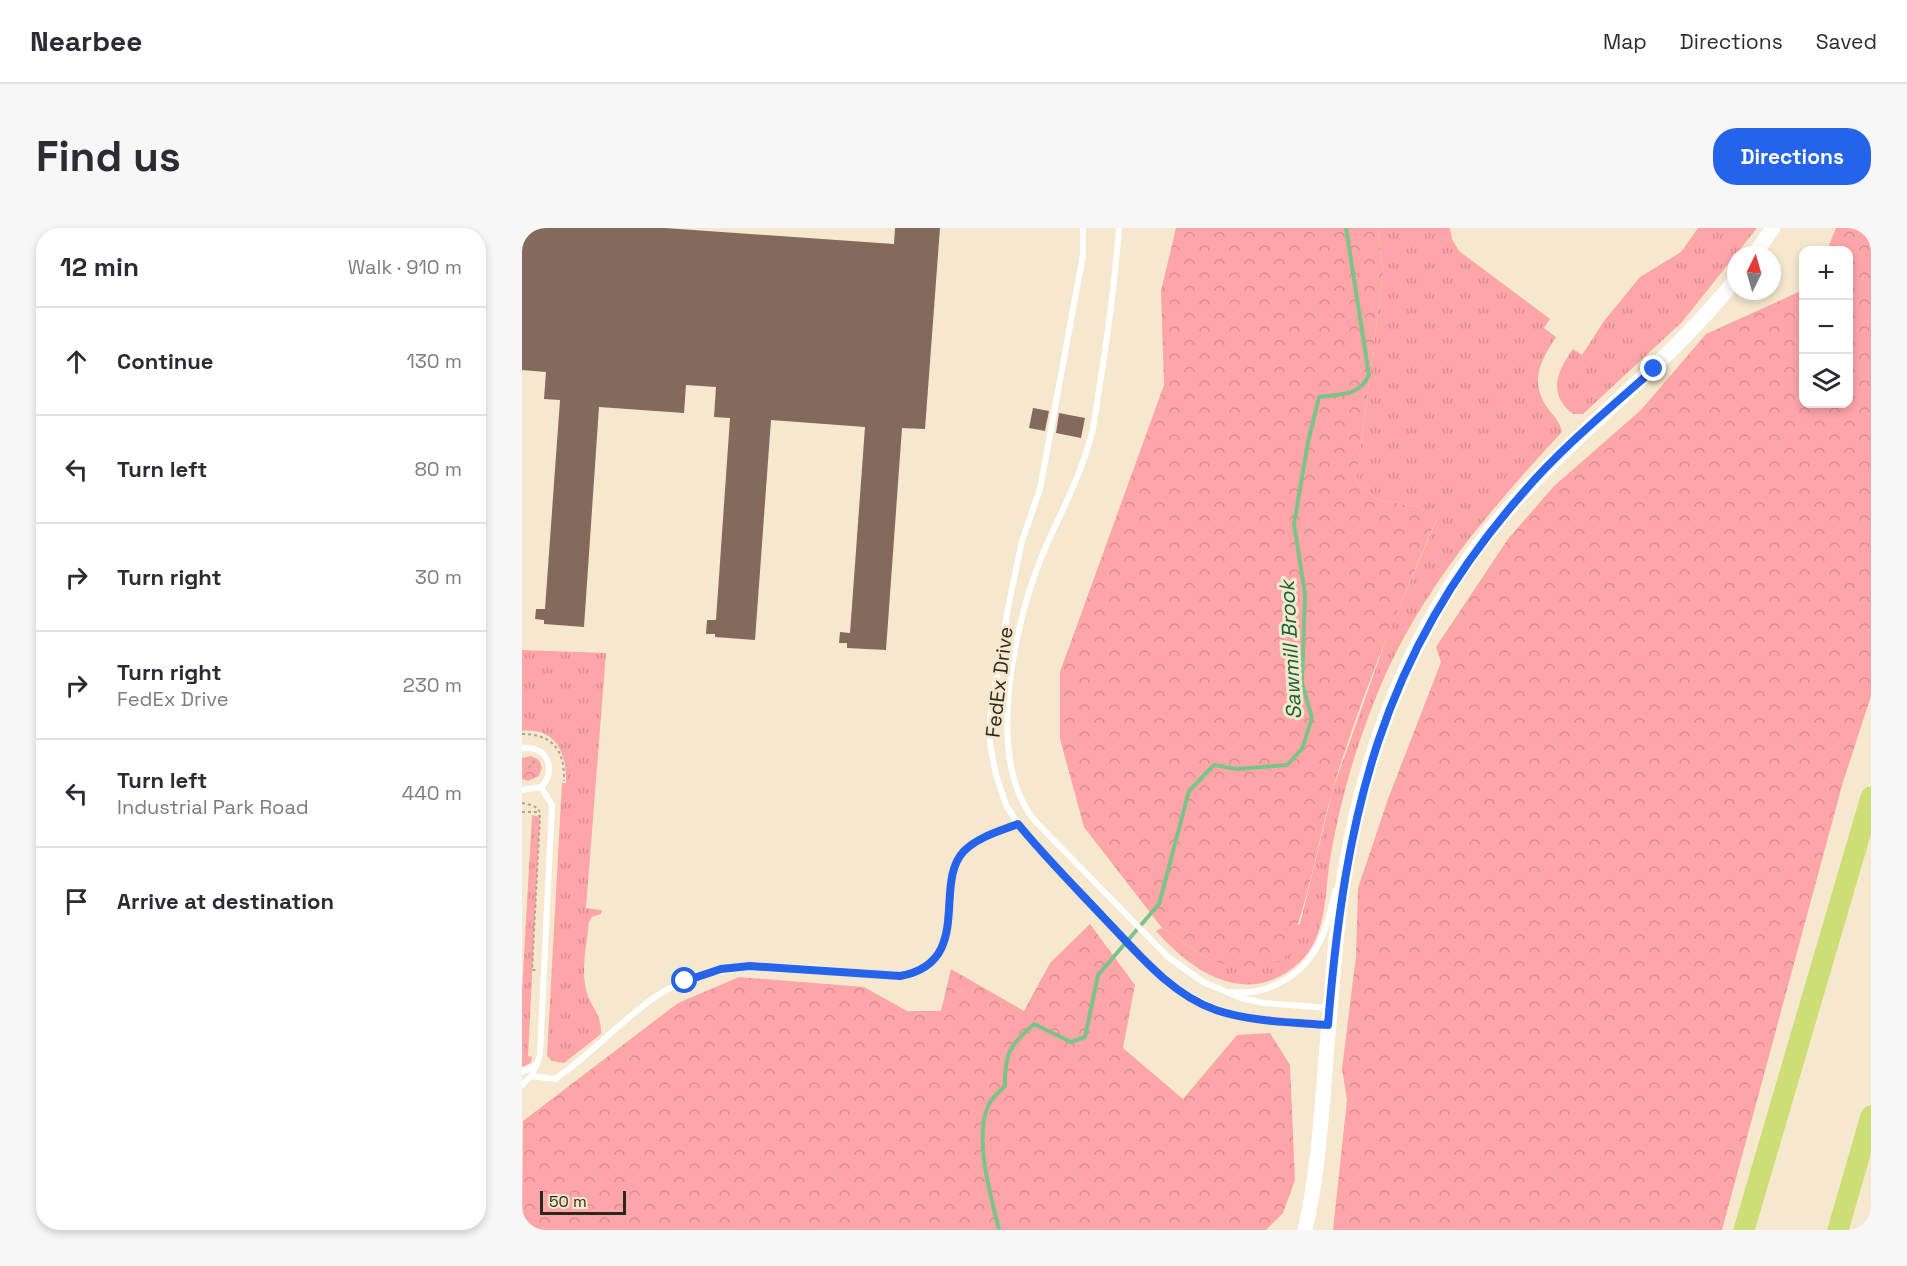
<!DOCTYPE html>
<html lang="en">
<head>
<meta charset="utf-8">
<style>
	:root { --surface:#fff; --page:#f7f7f7; --text:#2b2b33; --muted:#7c7c81; --line:#e1e1e2; --accent:#2563eb }
	body { margin:0; font-family:"Space Grotesk",sans-serif; background:var(--page); color:var(--text) }
	.controls { position:absolute; right:18px; top:18px; display:grid; overflow:hidden; border-radius:12px; box-shadow:0 3px 9px #0003 }
	.controls button { width:54px; height:54px; display:grid; place-items:center; padding:0; border:0; border-bottom:2px solid var(--line); background:var(--surface); color:var(--text); font:30px sans-serif }
	.compass { position:absolute; left:1205px; top:18px; width:54px; height:54px; border-radius:50%; background:var(--surface); box-shadow:0 3px 9px #0003; rotate:5deg }
	.scale { position:absolute; left:18px; bottom:15px; width:86px; box-sizing:border-box; padding-left:6px; border:3px solid #2d281e; border-top:0; font-size:16px; line-height:21px; white-space:nowrap; color:#2d281e; -webkit-text-stroke:4px #f6e8ce; paint-order:stroke }
	.stop { position:absolute; width:18px; height:18px; margin:-14px; border:4px solid #2563eb; border-radius:50%; background:#fff }
	.stop.end { background:#2563eb; border-color:#fff; box-shadow:0 2px 6px #0008 }
	.list { margin:0; padding:0; list-style:none }
	h2 { display:flex; justify-content:space-between; align-items:center; height:78px; margin:0; padding:0 24px; font-size:26px }
	h2 small { font-size:20px; font-weight:400; color:var(--muted) }
	.list li { display:grid; grid-template-columns:39px 1fr auto; gap:18px; align-items:center; box-sizing:border-box; height:108px; padding:0 24px; border-top:2px solid var(--line) }
	.list b { display:block; font-size:22px; white-space:nowrap }
	.list p { margin:0; font-size:20px; white-space:nowrap; color:var(--muted) }
	.list em { font-size:20px; font-style:normal; color:var(--muted) }
	.icon { flex:none; width:33px; height:33px; fill:none; stroke:currentColor; stroke-width:2; stroke-linecap:round; stroke-linejoin:round }
	.map { position:relative; flex:none; width:1349px; height:1002px; overflow:hidden; border-radius:24px }
	header { display:flex; align-items:center; gap:36px; box-sizing:border-box; height:84px; padding:0 30px; background:var(--surface); border-bottom:2px solid var(--line) }
	header strong { font-size:28px }
	nav { display:flex; gap:33px; margin-inline-start:auto; font-size:21px }
	.intro { display:flex; align-items:center; justify-content:space-between; box-sizing:border-box; height:144px; padding:0 36px }
	h1 { margin:0; font-size:42px }
	.button { padding:15px 27px; border-radius:24px; background:var(--accent); color:#fff; font-size:21px; font-weight:700 }
	main { display:flex; gap:36px; padding:0 36px }
	aside { flex:1; background:var(--surface); border-radius:24px; box-shadow:0 3px 9px #0003 }
	.map>svg:first-child { display:block }
	.grass { fill:url(#grass-tufts) }
	.forest { fill:url(#forest-crowns) }
	.lines { fill:none; stroke-linecap:round; stroke-linejoin:round }
	.stream { stroke:#7ac48a; stroke-width:4 }
	.building { fill:#836a5c }
	.path { stroke:#afa490; stroke-width:2; stroke-dasharray:3 3; stroke-linecap:butt }
	.service { stroke:#fff; stroke-width:6 }
	.tertiary { stroke:#fff; stroke-width:15 }
	.motorway { stroke:#cdde76; stroke-width:21 }
	.route { stroke:#2563eb; stroke-width:8 }
	.labels { text-anchor:middle; dominant-baseline:central; stroke-width:6; stroke-linejoin:round; paint-order:stroke }
	.street-label { font-size:20px; fill:#2d281e; stroke:#f6e8ce }
	.water-label { font-size:21px; font-style:italic; fill:#12642f; stroke:#f6e8ce }
</style>
</head>
<body>
<header>
<strong>Nearbee</strong>
<nav><a>Map</a><a>Directions</a><a>Saved</a></nav>
</header>
<div class="intro"><h1>Find us</h1><a class="button">Directions</a></div>
<main>
<aside>
<h2>12 min<small>Walk · 910 m</small></h2>
<ul class="list">
<li><svg class="icon" aria-label="ahead" viewBox="0 0 24 24"><path d="M12 20V5M6 11l6-6 6 6"/></svg><div><b>Continue</b></div><em>130 m</em></li>
<li><svg class="icon" aria-label="left" viewBox="0 0 24 24"><path d="M17 20v-9H6M10 6l-5 5 5 5"/></svg><div><b>Turn left</b></div><em>80 m</em></li>
<li><svg class="icon" aria-label="right" viewBox="0 0 24 24"><path d="M7 20v-9h11M14 6l5 5-5 5"/></svg><div><b>Turn right</b></div><em>30 m</em></li>
<li><svg class="icon" aria-label="right" viewBox="0 0 24 24"><path d="M7 20v-9h11M14 6l5 5-5 5"/></svg><div><b>Turn right</b><p>FedEx Drive</p></div><em>230 m</em></li>
<li><svg class="icon" aria-label="left" viewBox="0 0 24 24"><path d="M17 20v-9H6M10 6l-5 5 5 5"/></svg><div><b>Turn left</b><p>Industrial Park Road</p></div><em>440 m</em></li>
<li><svg class="icon" aria-label="arrive" viewBox="0 0 24 24"><path d="M6 21V4h12l-3 4 3 4H6"/></svg><div><b>Arrive at destination</b></div></li>
</ul>
</aside>
<div class="map">
<svg width="1349" height="1002" viewBox="0 0 1349 1002">
	<defs>
		<pattern id="grass-tufts" width="24" height="20" patternUnits="userSpaceOnUse" patternTransform="scale(1.5)"><rect width="24" height="20" fill="#fda5a8"/><path d="M3 7l-1-3M5 7V3M7 7l1-3M15 17l-1-3M17 17v-4M19 17l1-3" fill="none" stroke="#d98e90"/></pattern>
		<pattern id="forest-crowns" width="20" height="18" patternUnits="userSpaceOnUse" patternTransform="scale(1.5)"><rect width="20" height="18" fill="#fda5a8"/><path d="M2 6a3 3 0 1 1 6 0M12 15a3 3 0 1 1 6 0" fill="none" stroke="#d98e90"/></pattern>
	</defs>
	<rect width="100%" height="100%" fill="#f6e8ce"/>
	<g class="grass">
		<path d="M856,0H928L930,11L937,23L1028,91L1022,100L1034,109C1019,132 1007,153 1025,179C1031,188 1038,193 1040,204C961,289 890,372 849,482C837,513 827,545 819,578C815,595 811,613 808,631C803,664 805,709 778,734C727,781 672,746 634,703L640,700L688,732L778,696L811,561L866,406L914,293L897,279L857,272L834,255L861,45Z"/>
		<path d="M1176,0H1235L1160,94L1061,186H1051C1025,166 1035,143 1051,121L1060,127L1082,93L1118,49L1159,24Z"/>
		<path d="M0,422L84,425L64,680L80,682L79,686L70,689L67,694C65,715 59,740 64,761C68,780 80,785 79,806L42,835L30,833L25,828L40,555H44C45,526 34,499 0,503Z"/>
		<polygon points="10,587 18,589 6,828 10,829 9,835 0,839 0,762"/>
	</g>
	<g class="forest">
		<path d="M654,0H856L861,45L834,255L857,272L897,279L914,292C877,380 838,469 811,561C794,620 787,676 762,732L727,743L688,732L640,700L562,599L538,511V444L642,157L639,63Z"/>
		<polygon points="1314,0 1349,0 1349,468 1321,554 1200,1002 811,1002 825,872 820,841 834,728 836,660 866,571 919,434 914,419 986,311 1032,258 1119,182 1184,106 1281,62 1282,176 1326,176 1326,22 1305,22"/>
		<polygon points="9,528 17,532 20,540 17,548 6,553 0,551 0,530"/>
		<polygon points="568,696 613,757 601,820 661,871 715,807 748,805 768,837 773,952 761,985 744,1002 0,1002 1,893 156,775 217,749 342,759 385,783 419,783 429,741 502,783 528,735"/>
	</g>
	<g class="lines">
		<path class="stream" d="M477,1002C469,968 451,909 467,876C471,869 478,863 483,858C482,826 488,817 512,796L549,814L563,809L576,747L637,676L667,563L692,537L715,541L765,537L780,521L790,490L780,455L783,366L772,296L786,214L797,169C818,166 838,168 847,147L824,0"/>
	</g>
	<g class="building">
		<polygon points="0,0 143,0 372,16 373,0 418,0 403,201 380,200 364,422 325,420 325,415 317,415 318,404 328,405 343,199 249,192 233,412 193,409 193,406 184,406 185,392 194,392 208,190 192,189 194,159 164,157 162,185 77,179 62,399 22,396 22,392 13,391 14,381 23,381 38,172 22,171 24,144 0,142"/>
		<polygon points="511,180 527,183 523,203 507,200"/>
		<polygon points="537,185 563,190 559,210 534,205"/>
	</g>
	<g class="lines">
		<g class="path">
			<path d="M0,506C31,506 43,523 42,553"/>
			<polyline points="7,540 14,531"/>
			<path d="M0,575C9,577 19,578 18,589"/>
			<polyline points="0,584 14,584 18,589 10,742 14,742"/>
		</g>
		<g class="service">
			<path d="M561,0V27L518,261L500,313L486,380L468,490V516L474,547L484,577L496,596L519,624L633,743C693,793 732,791 806,797"/>
			<path d="M597,0C593,50 587,99 579,149C575,170 574,192 568,212C556,254 536,290 519,330C492,398 462,531 513,593L646,729L681,754L719,770L742,775L807,780"/>
			<path d="M0,520C25,517 36,542 19,559L0,562"/>
			<path d="M710,764C745,768 780,748 796,717C805,701 809,681 813,663"/>
			<polyline points="0,844 15,836 18,826 30,577 19,559"/>
			<path d="M9,848L33,851C69,827 101,790 136,767C208,722 298,743 378,748C453,734 410,656 442,623C456,609 478,603 496,596"/>
			<polyline points="0,857 9,848 15,836"/>
		</g>
		<g class="tertiary">
			<polyline points="1232,27 1251,0"/>
			<path d="M783,1002C798,938 800,872 806,807C811,751 814,694 824,638C844,519 891,400 966,305C1040,212 1140,144 1214,51"/>
		</g>
		<g class="motorway">
			<polyline points="1222,1002 1349,569"/>
			<polyline points="1316,1002 1349,888"/>
		</g>
	</g>
	<g class="lines">
		<path class="route" d="M163,753L199,741L228,738L378,748C453,734 410,656 442,623C456,609 478,603 496,596C523,629 553,659 582,690C615,724 648,766 694,782C730,794 769,794 806,797C823,588 858,428 1000,266C1039,220 1087,181 1132,141"/>
	</g>
	<g class="labels">
		<g class="street-label">
			<text transform="translate(477 454) rotate(-83)">FedEx Drive</text>
		</g>
		<g class="water-label">
			<text transform="translate(768 422) rotate(-93)">Sawmill Brook</text>
		</g>
	</g>
</svg>
<div class="controls">
<button>+</button>
<button>−</button>
<button><svg class="icon" aria-label="layers" viewBox="0 0 24 24"><path d="M12 4l9 5-9 5-9-5zM3 14l9 5 9-5"/></svg></button>
</div>
<svg class="compass" viewBox="-18 -18 36 36"><path d="M0-13l5 13h-10z" fill="#e53935"/><path d="M0 13l5-13h-10z" fill="#7c7c81"/></svg>
<div class="scale">50 m</div>
<div class="stop" style="left:163px;top:753px"></div>
<div class="stop end" style="left:1132px;top:141px"></div>
</div>
</main>
</body>
</html>
